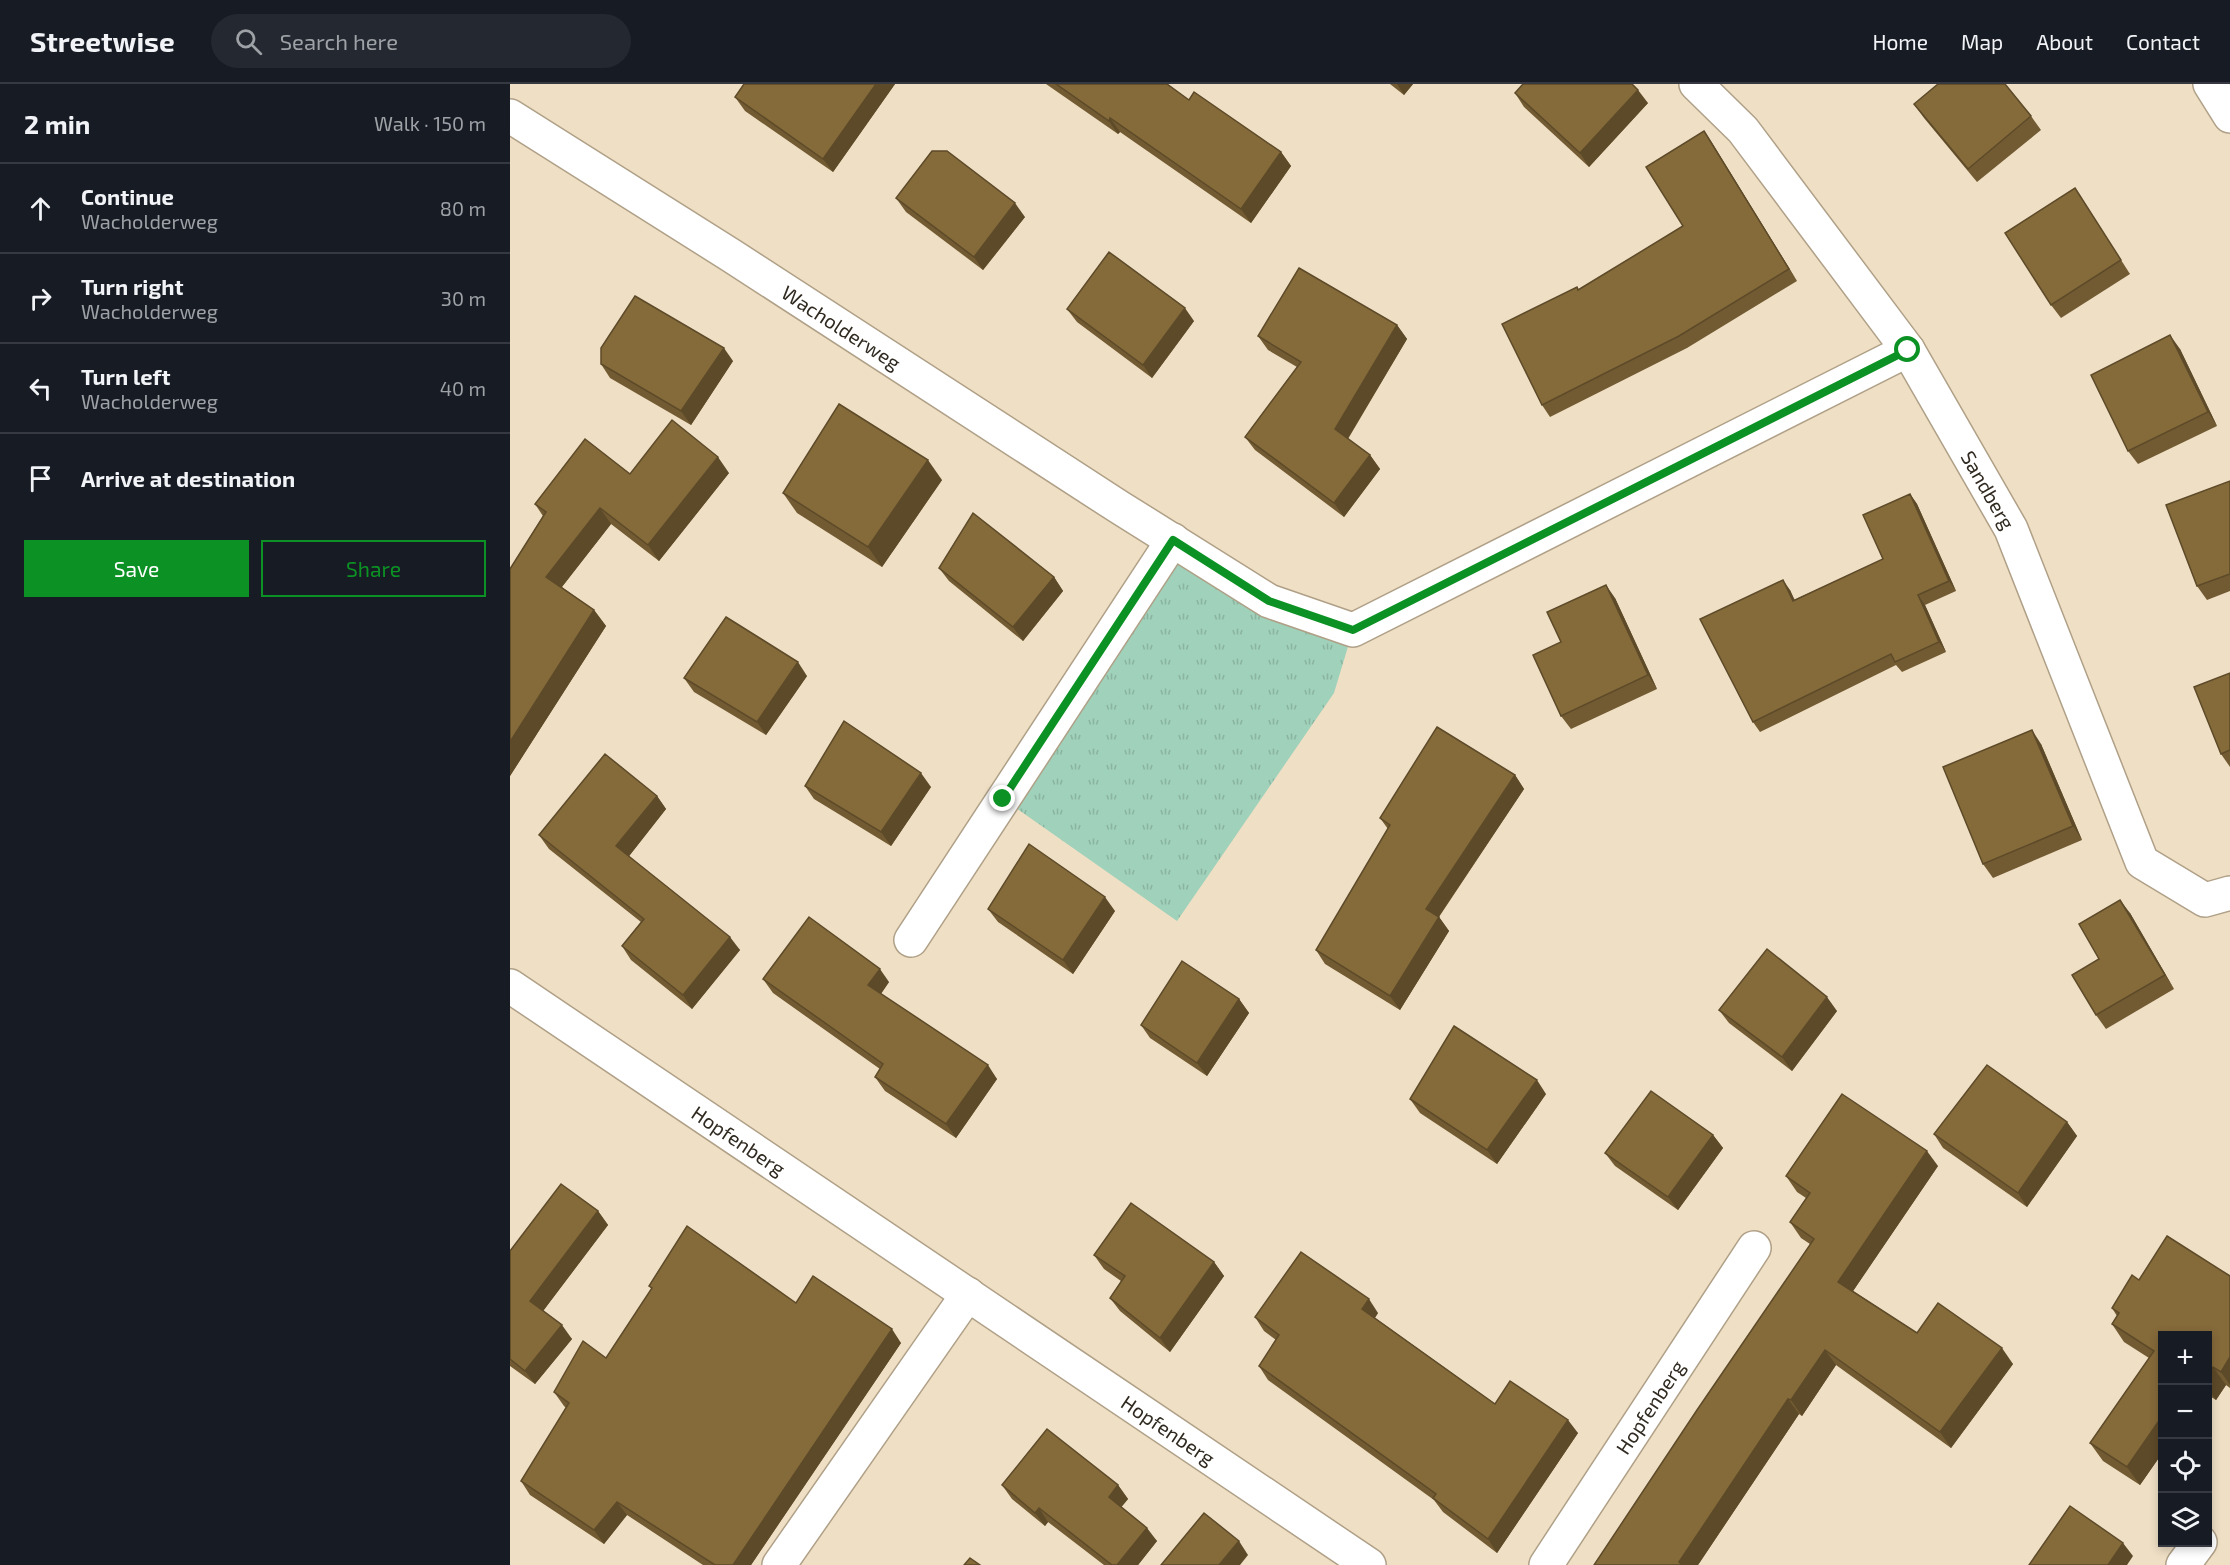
<!DOCTYPE html>
<html lang="en">
<head>
<meta charset="utf-8">
<style>
	:root { --surface:#171b24; --page:#242831; --text:#f1f3f6; --muted:#9ea1a6; --line:#363941; --accent:#0c9224 }
	body { margin:0; font-family:"Exo 2",sans-serif; background:var(--page); color:var(--text) }
	.controls { position:absolute; right:18px; bottom:18px; display:grid; overflow:hidden; border-radius:0px; box-shadow:0 3px 9px #0003 }
	.controls button { width:54px; height:54px; display:grid; place-items:center; padding:0; border:0; border-bottom:2px solid var(--line); background:var(--surface); color:var(--text); font:30px sans-serif }
	.stop { position:absolute; width:18px; height:18px; margin:-14px; border:4px solid #0c9224; border-radius:50%; background:#fff }
	.stop.end { background:#0c9224; border-color:#fff; box-shadow:0 2px 6px #0008 }
	.list { margin:0; padding:0; list-style:none }
	h2 { display:flex; justify-content:space-between; align-items:center; height:78px; margin:0; padding:0 24px; font-size:26px }
	h2 small { font-size:20px; font-weight:400; color:var(--muted) }
	.list li { display:grid; grid-template-columns:39px 1fr auto; gap:18px; align-items:center; box-sizing:border-box; height:90px; padding:0 24px; border-top:2px solid var(--line) }
	.list b { display:block; font-size:22px; white-space:nowrap }
	.list p { margin:0; font-size:20px; white-space:nowrap; color:var(--muted) }
	.list em { font-size:20px; font-style:normal; color:var(--muted) }
	.actions { display:flex; gap:12px; padding:18px 24px }
	.actions a { flex:1; padding:14px 0; border:2px solid var(--accent); border-radius:0px; text-align:center; font-size:21px; color:var(--accent) }
	.actions .main { background:var(--accent); color:#fff }
	.icon { flex:none; width:33px; height:33px; fill:none; stroke:currentColor; stroke-width:2; stroke-linecap:round; stroke-linejoin:round }
	.map { position:relative; flex:none; width:1720px; height:1481px; overflow:hidden }
	header { display:flex; align-items:center; gap:36px; box-sizing:border-box; height:84px; padding:0 30px; background:var(--surface); border-bottom:2px solid var(--line) }
	header strong { font-size:28px }
	nav { display:flex; gap:33px; margin-inline-start:auto; font-size:21px }
	.search { width:420px; height:54px; background:var(--page); display:flex; align-items:center; gap:15px; box-sizing:border-box; padding:0 21px; border-radius:33px; color:var(--muted); font-size:22px }
	main { display:flex }
	aside { flex:1; background:var(--surface) }
	.map>svg:first-child { display:block }
	.park { fill:url(#park-tufts) }
	.lines { fill:none; stroke-linecap:round; stroke-linejoin:round }
	.street-casing { stroke:#afa087; stroke-width:36 }
	.secondary-casing { stroke:#afa087; stroke-width:36 }
	.street { stroke:#fff; stroke-width:33 }
	.secondary { stroke:#fff; stroke-width:33 }
	.wall { fill:#725b32 }
	.shaded-wall { fill:#5d4a29 }
	.building { fill:#856a3a; stroke:#5d4a29; stroke-width:1.5 }
	.route { stroke:#0c9224; stroke-width:8 }
	.labels { text-anchor:middle; dominant-baseline:central; stroke-width:6; stroke-linejoin:round; paint-order:stroke }
	.street-label { font-size:20px; fill:#302a20; stroke:#fcedd2 }
</style>
</head>
<body>
<header>
<strong>Streetwise</strong>
<div class="search"><svg class="icon" aria-label="search" viewBox="0 0 24 24"><circle cx="10" cy="10" r="6"/><path d="M15 15l6 6"/></svg>Search here</div>
<nav><a>Home</a><a>Map</a><a>About</a><a>Contact</a></nav>
</header>
<main>
<aside>
<h2>2 min<small>Walk · 150 m</small></h2>
<ul class="list">
<li><svg class="icon" aria-label="ahead" viewBox="0 0 24 24"><path d="M12 20V5M6 11l6-6 6 6"/></svg><div><b>Continue</b><p>Wacholderweg</p></div><em>80 m</em></li>
<li><svg class="icon" aria-label="right" viewBox="0 0 24 24"><path d="M7 20v-9h11M14 6l5 5-5 5"/></svg><div><b>Turn right</b><p>Wacholderweg</p></div><em>30 m</em></li>
<li><svg class="icon" aria-label="left" viewBox="0 0 24 24"><path d="M17 20v-9H6M10 6l-5 5 5 5"/></svg><div><b>Turn left</b><p>Wacholderweg</p></div><em>40 m</em></li>
<li><svg class="icon" aria-label="arrive" viewBox="0 0 24 24"><path d="M6 21V4h12l-3 4 3 4H6"/></svg><div><b>Arrive at destination</b></div></li>
</ul>
<div class="actions"><a class="main">Save</a><a>Share</a></div>
</aside>
<div class="map">
<svg width="1720" height="1481" viewBox="0 0 1720 1481">
	<defs>
		<pattern id="park-tufts" width="24" height="20" patternUnits="userSpaceOnUse" patternTransform="scale(1.5)"><rect width="24" height="20" fill="#a0d1ba"/><path d="M3 7l-1-3M5 7V3M7 7l1-3M15 17l-1-3M17 17v-4M19 17l1-3" fill="none" stroke="#8ab4a0"/></pattern>
	</defs>
	<rect width="100%" height="100%" fill="#efdfc5"/>
	<polygon class="park" points="663,456 843,546 824,609 667,837 493,715"/>
	<g class="lines">
		<g class="street-casing">
			<g id="street">
				<path id="s1" d="M1186,0L1233,46L1398,266L1501,445L1632,778L1695,816L1720,809"/>
				<path id="s2" d="M0,32L222,172L609,423L759,517L843,546L1398,266"/>
				<polyline points="401,856 663,456"/>
				<path id="s3" d="M0,902L859,1481"/>
				<polyline points="269,1481 458,1210"/>
				<path id="s4" d="M1036,1481L1244,1164"/>
				<polyline points="1673,1481 1690,1458"/>
			</g>
		</g>
		<g class="secondary-casing">
			<polyline id="secondary" points="1700,0 1720,32"/>
		</g>
		<use href="#street" class="street"/>
		<use href="#secondary" class="secondary"/>
	</g>
	<g class="wall">
		<polygon points="385,0 323,88 235,27 225,13"/>
		<polygon points="536,0 657,0 679,16 771,68 781,82 741,139 610,48 608,50"/>
		<polygon points="880,0 903,0 894,11"/>
		<polygon points="1005,9 1138,19 1079,83 1014,23"/>
		<polygon points="1404,20 1521,32 1531,46 1467,98 1414,34"/>
		<polygon points="1194,47 1202,59 1287,197 1177,264 1040,333 1032,321 1067,203 1069,206 1173,142"/>
		<polygon points="1565,104 1620,190 1551,234 1541,221"/>
		<polygon points="386,114 515,133 473,186 396,128"/>
		<polygon points="557,225 684,237 642,294 567,238"/>
		<polygon points="887,241 897,255 838,355 860,371 870,385 834,433 745,366 735,353 787,283 758,266 748,252"/>
		<polygon points="1670,265 1707,342 1628,380 1618,367"/>
		<polygon points="223,277 181,341 100,294 91,280"/>
		<polygon points="219,389 149,477 101,440 52,503 84,526 96,542 0,692 0,485 33,432 25,420 120,390"/>
		<polygon points="432,396 372,483 287,429 273,409"/>
		<polygon points="1720,397 1720,507 1697,516 1687,502"/>
		<polygon points="1400,410 1407,420 1446,507 1415,521 1436,568 1392,588 1386,581 1250,648 1243,638 1280,506 1284,516 1373,475"/>
		<polygon points="429,484 544,493 553,507 513,557 439,497"/>
		<polygon points="1105,514 1147,605 1061,645 1051,632 1051,558"/>
		<polygon points="1720,589 1720,683 1711,670"/>
		<polygon points="297,592 256,651 184,608 174,594"/>
		<polygon points="1531,660 1572,756 1483,794 1473,780"/>
		<polygon points="1005,691 1014,705 929,833 939,847 890,926 815,880 806,866 878,745 870,734"/>
		<polygon points="295,702 421,703 381,762 304,715"/>
		<polygon points="147,712 156,725 119,772 230,866 182,925 121,876 112,862 131,838 39,765 29,751"/>
		<polygon points="478,825 605,827 563,890 488,838"/>
		<polygon points="1620,829 1664,905 1596,945 1586,931 1589,875"/>
		<polygon points="253,895 379,898 371,910 487,995 446,1054 375,1007 365,993 370,985 263,909"/>
		<polygon points="729,915 739,929 697,992 640,954 631,941"/>
		<polygon points="1209,926 1327,927 1282,987 1219,939"/>
		<polygon points="1036,1010 987,1080 910,1029 900,1015"/>
		<polygon points="1557,1038 1567,1052 1517,1123 1433,1064 1424,1050"/>
		<polygon points="1203,1051 1213,1064 1168,1126 1105,1082 1095,1069"/>
		<polygon points="1428,1082 1343,1207 1407,1249 1503,1280 1441,1364 1326,1281 1292,1332 1289,1330 1188,1481 1300,1160 1291,1154 1280,1138 1296,1114 1287,1108 1276,1092"/>
		<polygon points="88,1127 98,1141 33,1227 62,1255 25,1300 0,1282 0,1167"/>
		<polygon points="584,1171 704,1178 714,1192 660,1268 610,1227 600,1214 611,1197 594,1185"/>
		<polygon points="1720,1192 1720,1304 1716,1301 1706,1316 1698,1311 1698,1251 1653,1251 1653,1368 1630,1401 1593,1377 1580,1359 1639,1274 1614,1258 1602,1240 1607,1232 1602,1224 1629,1196"/>
		<polygon points="139,1202 286,1219 391,1259 241,1481 193,1481 117,1431 94,1460 20,1411 11,1397 56,1324 54,1322 44,1308 96,1274 142,1205"/>
		<polygon points="868,1229 865,1234 985,1320 1068,1349 987,1469 933,1428 924,1416 758,1296 749,1282 766,1256 754,1247 745,1233"/>
		<polygon points="492,1401 608,1401 618,1415 611,1423 647,1457 628,1481 594,1481 538,1438 535,1442 502,1415"/>
	</g>
	<g class="shaded-wall">
		<polygon points="366,0 385,0 323,88 313,75"/>
		<polygon points="887,0 903,0 894,11"/>
		<polygon points="1128,6 1138,19 1079,83 1070,69"/>
		<polygon points="600,34 610,48 608,50 599,37"/>
		<polygon points="1194,47 1202,59 1287,197 1279,185"/>
		<polygon points="771,68 781,82 741,139 731,125"/>
		<polygon points="505,119 515,133 473,186 464,173"/>
		<polygon points="675,224 684,237 642,294 633,281"/>
		<polygon points="887,241 897,255 835,359 825,345"/>
		<polygon points="1660,251 1670,265 1707,342 1698,328"/>
		<polygon points="214,264 223,277 181,341 171,327"/>
		<polygon points="860,371 870,385 834,433 824,419"/>
		<polygon points="208,373 219,389 149,477 138,461"/>
		<polygon points="418,376 432,396 372,483 358,463"/>
		<polygon points="1400,410 1407,420 1446,507 1439,497"/>
		<polygon points="90,424 101,440 47,509 36,493"/>
		<polygon points="544,493 553,507 513,557 503,543"/>
		<polygon points="1273,496 1280,506 1290,527 1283,517"/>
		<polygon points="1096,501 1105,514 1147,605 1138,591"/>
		<polygon points="1408,511 1415,521 1436,568 1429,558"/>
		<polygon points="84,526 96,542 0,692 0,658"/>
		<polygon points="288,578 297,592 256,651 247,638"/>
		<polygon points="1522,646 1531,660 1572,756 1563,742"/>
		<polygon points="411,689 421,703 381,762 371,748"/>
		<polygon points="1005,691 1014,705 925,838 916,825"/>
		<polygon points="147,712 156,725 116,776 106,762"/>
		<polygon points="595,813 605,827 563,890 553,876"/>
		<polygon points="1610,816 1620,829 1664,905 1655,891"/>
		<polygon points="929,833 939,847 890,926 880,912"/>
		<polygon points="220,853 230,866 182,925 173,911"/>
		<polygon points="370,885 379,898 367,915 358,901"/>
		<polygon points="1317,913 1327,927 1282,987 1272,973"/>
		<polygon points="729,915 739,929 697,992 687,979"/>
		<polygon points="478,981 487,995 446,1054 436,1040"/>
		<polygon points="1027,996 1036,1010 987,1080 977,1066"/>
		<polygon points="1557,1038 1567,1052 1517,1123 1508,1109"/>
		<polygon points="1203,1051 1213,1064 1168,1126 1158,1113"/>
		<polygon points="1417,1067 1428,1082 1339,1213 1328,1198"/>
		<polygon points="88,1127 98,1141 30,1231 20,1217"/>
		<polygon points="704,1178 714,1192 660,1268 650,1254"/>
		<polygon points="859,1215 868,1229 861,1239 852,1225"/>
		<polygon points="52,1241 62,1255 25,1300 15,1287"/>
		<polygon points="382,1245 391,1259 241,1481 223,1481"/>
		<polygon points="1492,1264 1503,1280 1441,1364 1430,1348"/>
		<polygon points="1315,1266 1326,1281 1292,1332 1281,1316"/>
		<polygon points="1720,1273 1720,1301 1711,1288"/>
		<polygon points="1703,1283 1716,1301 1706,1316 1698,1304 1698,1292"/>
		<polygon points="1278,1315 1289,1330 1188,1481 1171,1481 1169,1478"/>
		<polygon points="1653,1331 1653,1368 1630,1401 1617,1383"/>
		<polygon points="1058,1336 1068,1349 987,1469 978,1455"/>
		<polygon points="608,1401 618,1415 609,1426 599,1413"/>
		<polygon points="107,1418 117,1431 94,1460 84,1446"/>
		<polygon points="529,1424 538,1438 535,1442 525,1429"/>
		<polygon points="637,1444 647,1457 628,1481 607,1481"/>
		<polygon points="729,1457 738,1471 730,1481 709,1481"/>
		<polygon points="1613,1459 1623,1472 1617,1481 1598,1481"/>
	</g>
	<g class="building">
		<polygon points="234,0 366,0 313,75 225,13"/>
		<polygon points="546,0 657,0 679,16 684,8 771,68 731,125 600,34 599,37"/>
		<polygon points="1013,0 1122,0 1128,6 1070,69 1005,9"/>
		<polygon points="1428,0 1495,0 1521,32 1458,85 1404,20"/>
		<polygon points="1194,47 1279,185 1169,252 1032,321 992,240 1067,203 1068,206 1173,142 1136,83"/>
		<polygon points="422,67 437,67 505,119 464,173 386,114"/>
		<polygon points="1565,104 1611,176 1541,221 1495,149"/>
		<polygon points="599,168 675,224 633,281 557,225"/>
		<polygon points="789,184 887,241 825,345 860,371 824,419 735,353 791,278 748,252"/>
		<polygon points="125,212 214,264 171,327 91,280 91,264"/>
		<polygon points="1660,251 1698,328 1618,367 1581,291"/>
		<polygon points="329,320 418,376 358,463 273,409"/>
		<polygon points="162,336 208,373 138,461 90,424 36,493 84,526 0,658 0,485 36,428 25,420 75,355 120,390"/>
		<polygon points="1720,397 1720,490 1687,502 1656,421"/>
		<polygon points="1400,410 1439,497 1408,511 1429,558 1385,578 1381,570 1243,638 1190,535 1273,496 1283,517 1373,475 1353,431"/>
		<polygon points="463,429 544,493 503,543 429,484"/>
		<polygon points="1096,501 1138,591 1051,632 1023,571 1051,558 1037,528"/>
		<polygon points="216,533 288,578 247,638 174,594"/>
		<polygon points="1720,589 1720,666 1711,670 1684,603"/>
		<polygon points="334,637 411,689 371,748 295,702"/>
		<polygon points="927,643 1005,691 916,825 929,833 880,912 806,866 880,741 870,734"/>
		<polygon points="1522,646 1563,742 1473,780 1433,683"/>
		<polygon points="95,670 147,712 106,762 220,853 173,911 112,862 134,835 29,751"/>
		<polygon points="519,760 595,813 553,876 478,825"/>
		<polygon points="1610,816 1655,891 1586,931 1562,891 1589,875 1569,840"/>
		<polygon points="299,833 370,885 358,901 478,981 436,1040 365,993 373,980 253,895"/>
		<polygon points="1257,865 1317,913 1272,973 1209,926"/>
		<polygon points="672,877 729,915 687,979 631,941"/>
		<polygon points="944,942 1027,996 977,1066 900,1015"/>
		<polygon points="1477,981 1557,1038 1508,1109 1424,1050"/>
		<polygon points="1141,1007 1203,1051 1158,1113 1095,1069"/>
		<polygon points="1332,1010 1417,1067 1328,1198 1407,1249 1428,1219 1492,1264 1430,1348 1315,1266 1281,1316 1278,1315 1169,1478 1171,1480 1171,1481 1084,1481 1187,1326 1304,1155 1280,1138 1300,1109 1276,1092"/>
		<polygon points="51,1100 88,1127 20,1217 52,1241 15,1287 0,1275 0,1167"/>
		<polygon points="621,1119 704,1178 650,1254 600,1214 615,1192 584,1171"/>
		<polygon points="177,1142 286,1219 303,1192 382,1245 223,1481 205,1481 107,1418 84,1446 11,1397 59,1319 44,1308 73,1257 96,1274 142,1204 139,1202"/>
		<polygon points="1657,1152 1720,1192 1720,1273 1711,1288 1703,1283 1698,1292 1698,1251 1653,1251 1653,1331 1617,1383 1580,1359 1644,1267 1602,1240 1609,1229 1602,1224 1622,1191 1629,1196"/>
		<polygon points="791,1168 859,1215 852,1225 985,1320 1000,1297 1058,1336 978,1455 923,1414 926,1410 749,1282 769,1251 745,1233"/>
		<polygon points="537,1345 608,1401 599,1413 637,1444 607,1481 602,1481 529,1424 525,1429 492,1401"/>
		<polygon points="1560,1422 1613,1459 1598,1481 1519,1481"/>
		<polygon points="694,1429 729,1457 709,1481 651,1481"/>
		<polygon points="460,1474 470,1481 454,1481"/>
	</g>
	<g class="lines">
		<polyline class="route" points="493,715 663,456 759,517 843,546 1398,266"/>
	</g>
	<g class="labels">
		<g class="street-label">
			<text stroke="none"><textPath href="#s2" startOffset="393">Wacholderweg</textPath></text>
			<text stroke="none"><textPath href="#s1" startOffset="502">Sandberg</textPath></text>
			<text stroke="none"><textPath href="#s3" startOffset="276">Hopfenberg</textPath></text>
			<text stroke="none"><textPath href="#s4" startOffset="189">Hopfenberg</textPath></text>
			<text stroke="none"><textPath href="#s3" startOffset="794">Hopfenberg</textPath></text>
		</g>
	</g>
</svg>
<div class="controls">
<button>+</button>
<button>−</button>
<button><svg class="icon" aria-label="locate" viewBox="0 0 24 24"><circle cx="12" cy="12" r="6"/><path d="M12 2v4M12 18v4M2 12h4M18 12h4"/></svg></button>
<button><svg class="icon" aria-label="layers" viewBox="0 0 24 24"><path d="M12 4l9 5-9 5-9-5zM3 14l9 5 9-5"/></svg></button>
</div>
<div class="stop" style="left:1398px;top:266px"></div>
<div class="stop end" style="left:493px;top:715px"></div>
</div>
</main>
</body>
</html>
